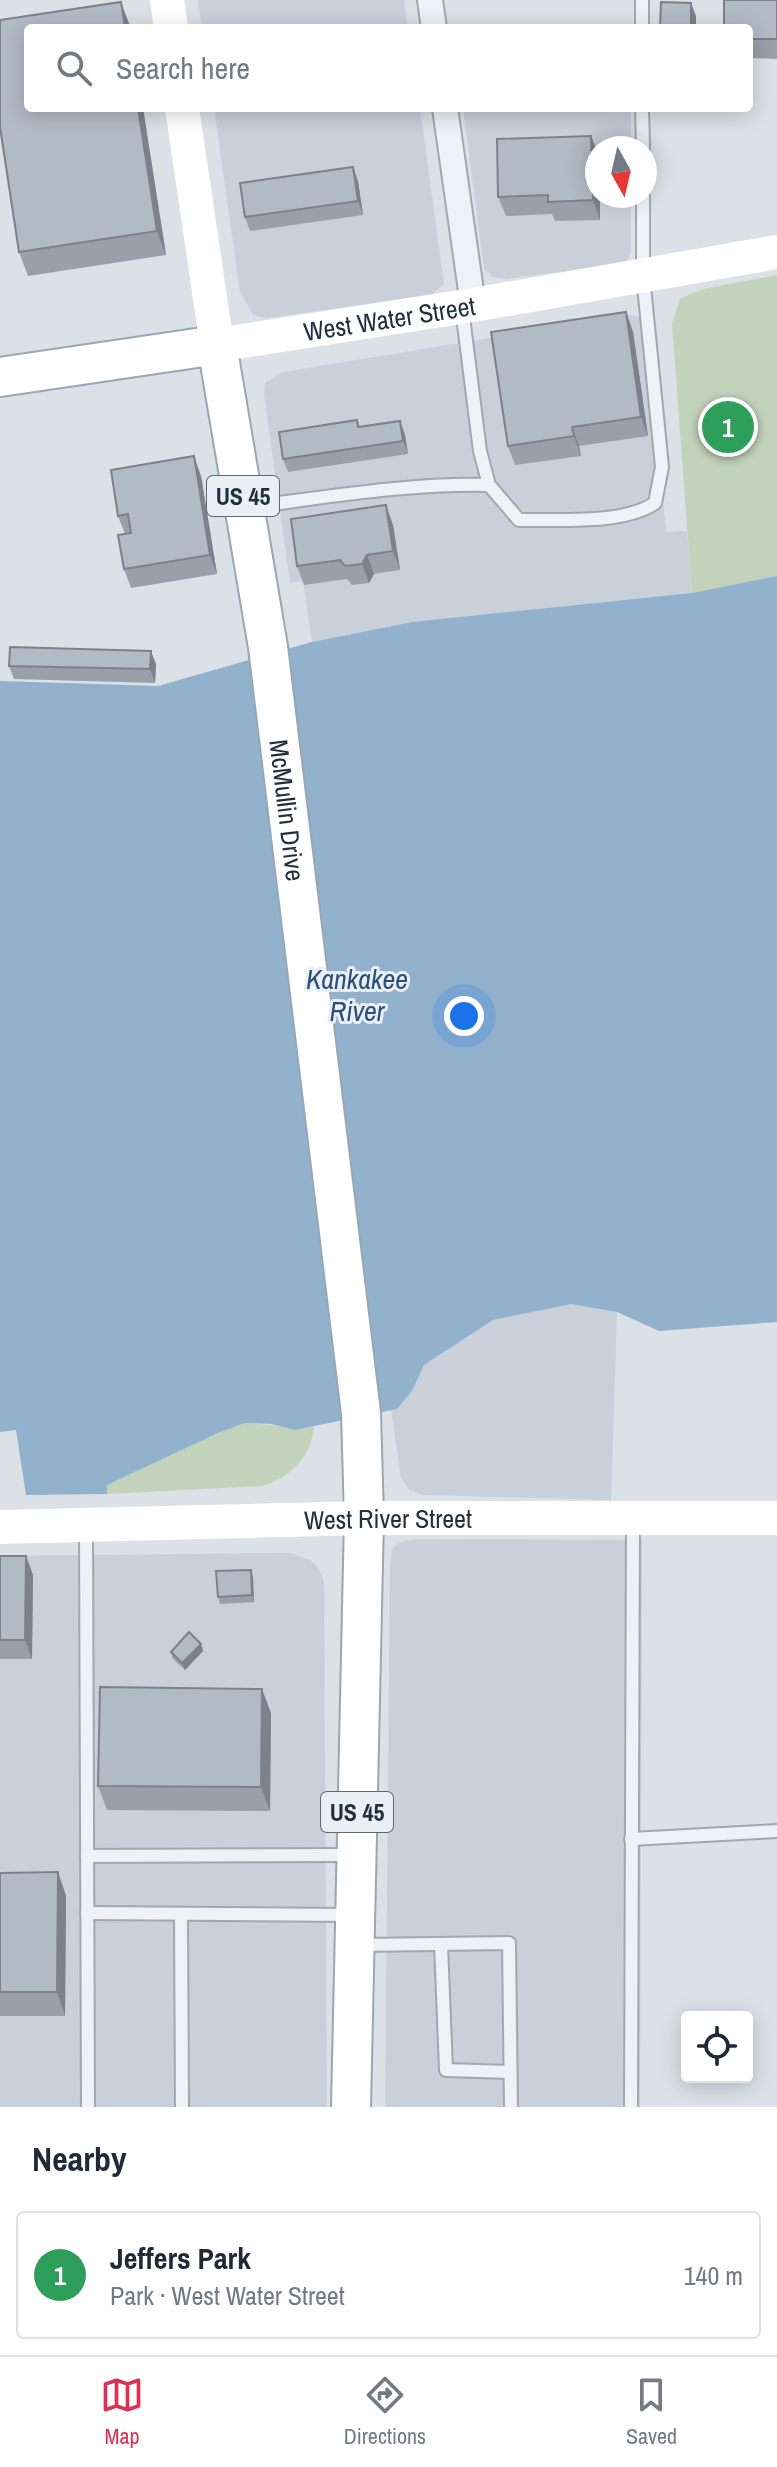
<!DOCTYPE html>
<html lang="en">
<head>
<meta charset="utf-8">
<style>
	:root { --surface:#fff; --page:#f6f6f7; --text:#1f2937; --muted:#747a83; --line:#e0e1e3; --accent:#dd3054 }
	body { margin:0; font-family:"Archivo Narrow",sans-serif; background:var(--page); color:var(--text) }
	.controls { position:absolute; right:24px; bottom:24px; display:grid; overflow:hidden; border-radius:8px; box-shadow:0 4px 20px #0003 }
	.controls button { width:72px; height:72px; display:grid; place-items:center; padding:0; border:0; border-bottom:2px solid var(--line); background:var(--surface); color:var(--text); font:40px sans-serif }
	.compass { position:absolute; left:585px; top:136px; width:72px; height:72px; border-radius:50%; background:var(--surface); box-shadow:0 4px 20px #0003; rotate:172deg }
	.you { position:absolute; left:464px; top:1016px; width:28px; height:28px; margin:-20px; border:6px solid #fff; border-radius:50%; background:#1a73e8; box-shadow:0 0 0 12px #1a73e833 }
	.badge { display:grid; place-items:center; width:52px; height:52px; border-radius:50%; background:var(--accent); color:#fff; font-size:26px; font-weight:700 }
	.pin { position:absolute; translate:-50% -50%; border:4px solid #fff; box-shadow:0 2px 8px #0006 }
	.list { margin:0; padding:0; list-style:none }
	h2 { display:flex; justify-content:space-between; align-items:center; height:104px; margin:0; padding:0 32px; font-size:34px }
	h2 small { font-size:26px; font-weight:400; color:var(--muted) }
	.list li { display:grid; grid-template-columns:52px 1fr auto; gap:24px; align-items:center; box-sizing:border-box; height:128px; margin:0 16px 16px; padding:0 16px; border:2px solid var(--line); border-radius:8px }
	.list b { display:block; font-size:30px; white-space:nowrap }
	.list p { margin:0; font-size:26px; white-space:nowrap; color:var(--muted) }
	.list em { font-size:26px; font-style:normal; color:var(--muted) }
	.icon { flex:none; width:44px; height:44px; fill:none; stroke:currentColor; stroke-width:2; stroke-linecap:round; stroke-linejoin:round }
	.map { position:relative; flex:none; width:777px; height:2107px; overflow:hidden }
	.search { position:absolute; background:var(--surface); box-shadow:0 4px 20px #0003; left:24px; right:24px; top:24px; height:88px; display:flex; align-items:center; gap:20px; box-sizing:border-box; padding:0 28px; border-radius:8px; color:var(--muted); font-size:30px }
	.sheet { height:248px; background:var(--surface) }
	nav { display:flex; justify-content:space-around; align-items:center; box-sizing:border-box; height:112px; border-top:2px solid var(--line); background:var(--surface); font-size:22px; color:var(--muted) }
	nav a { display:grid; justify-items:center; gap:4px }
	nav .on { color:var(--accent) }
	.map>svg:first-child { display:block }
	.built { fill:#c9d0da }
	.green { fill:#c2d2bb }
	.water { fill:#91b1cc }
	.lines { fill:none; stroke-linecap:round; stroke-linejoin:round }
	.lane-casing { stroke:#a0a8b1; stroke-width:16 }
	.street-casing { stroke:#a0a8b1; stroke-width:28 }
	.primary-casing { stroke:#99a6b4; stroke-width:42 }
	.lane { stroke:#eef1f5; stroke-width:12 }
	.street { stroke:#eef1f5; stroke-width:24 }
	.secondary { stroke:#fff; stroke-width:34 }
	.primary { stroke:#fff; stroke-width:38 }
	.wall { fill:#99a0a9 }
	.shaded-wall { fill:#7d828a }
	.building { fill:#b2bac5; stroke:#7d828a; stroke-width:2 }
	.labels { text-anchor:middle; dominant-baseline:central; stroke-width:6; stroke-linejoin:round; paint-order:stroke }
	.shield { fill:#eaeff5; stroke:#5f6976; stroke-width:2 }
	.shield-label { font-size:24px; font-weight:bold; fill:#232f3f }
	.street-label { font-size:26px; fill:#232f3f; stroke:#eaeff5 }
	.water-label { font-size:28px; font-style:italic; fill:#295177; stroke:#eaeff5 }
</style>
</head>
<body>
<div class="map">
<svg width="777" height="2107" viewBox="0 0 777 2107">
	<rect width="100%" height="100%" fill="#dbe1e7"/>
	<g class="built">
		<polygon points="198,0 404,0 408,28 202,28"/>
		<polygon points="214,108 420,108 444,284 433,294 417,297 266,318 253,315 240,292"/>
		<polygon points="463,108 631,108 631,148 597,148 597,196 631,196 631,252 626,263 507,279 493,277 484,269"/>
		<polygon points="631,315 642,318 648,331 666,532 687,531 692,593 412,622 312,642 303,581 290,583 264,394 265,383 283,372"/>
		<polygon points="571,1304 617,1312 611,1500 422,1495 409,1490 401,1478 391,1410 397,1409 412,1391 424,1365 493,1320"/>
		<polygon points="417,1539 642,1540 640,2107 385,2107 390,1566 392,1549 401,1542"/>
		<polygon points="290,1553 310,1560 319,1569 324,1581 327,2107 0,2107 0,1556"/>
	</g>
	<g class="green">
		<polygon points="777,275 777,576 692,593 672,323 680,299 703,289"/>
		<path d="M245,1423C269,1424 291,1430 314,1427C311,1457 291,1477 263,1486L107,1494V1485L218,1433Z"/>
	</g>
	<polygon class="water" points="777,576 777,1322 659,1331 617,1312 571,1304 493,1320 424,1365 412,1391 397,1409 295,1430 271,1424 245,1423 218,1433 107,1485 107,1494 26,1495 16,1430 0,1432 0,681 158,686 312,642 412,622 692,593"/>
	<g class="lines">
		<g class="lane-casing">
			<g id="lane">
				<polyline points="642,0 642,28"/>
				<polyline points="642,108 643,148"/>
				<path d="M462,309L480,451L489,485L519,520C557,519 623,525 655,503L662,467L643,276V196"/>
				<path d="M249,507C328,497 409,483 489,485"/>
				<polyline points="86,1527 88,2107"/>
				<polyline points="631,1839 777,1831"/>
				<polyline points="87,1856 353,1855"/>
				<polyline points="87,1913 352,1915"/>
				<polyline points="181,1914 182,2107"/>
				<polyline points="441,1944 446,2070 510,2072"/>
				<polyline points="360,1945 509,1943 511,2107"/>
				<polyline points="631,2107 633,1518"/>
			</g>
		</g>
		<g class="street-casing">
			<g id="street">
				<polyline points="430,0 434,28"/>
				<polyline points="445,108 473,305"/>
			</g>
		</g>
		<g class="primary-casing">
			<g id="primary">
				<path id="s3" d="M0,377L217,345L268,647L361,1413L364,1518L351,2107"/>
			</g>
		</g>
		<use href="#lane" class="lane"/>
		<use href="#street" class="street"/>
		<g class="secondary">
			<polyline points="167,0 171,28"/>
			<path id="s1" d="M182,108L217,345L473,305L777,252"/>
			<path id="s2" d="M0,1527L364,1518H777"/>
		</g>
		<use href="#primary" class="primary"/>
	</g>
	<g class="wall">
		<polygon points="777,0 777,59 749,58 749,28"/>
		<polygon points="130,26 166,255 28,276 19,252"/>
		<polygon points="591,136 597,151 597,196 600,220 555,221 552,214 506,216 498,197"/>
		<polygon points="358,181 363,215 250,231 245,217"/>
		<polygon points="626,312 633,332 648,436 579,446 581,456 515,465 508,446"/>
		<polygon points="357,420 360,427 400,421 405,435 408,454 288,472 283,459"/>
		<polygon points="201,476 217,574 131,588 124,569 125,534 118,516"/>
		<polygon points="393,525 400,570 374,574 369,583 352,585 347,579 304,585 297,566"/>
		<polygon points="156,664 155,683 14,679 9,666"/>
		<polygon points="0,1556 26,1556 33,1575 32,1659 0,1659"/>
		<polygon points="253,1577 254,1602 220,1604 218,1597"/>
		<polygon points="201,1644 203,1651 185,1670 173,1659 171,1652"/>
		<polygon points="271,1713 270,1811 107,1810 98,1786"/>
		<polygon points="58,1872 66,1896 65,2016 0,2016 0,1873"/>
	</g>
	<g class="shaded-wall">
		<polygon points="121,2 130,26 130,28 125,28"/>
		<polygon points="691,3 696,16 696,28 691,28"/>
		<polygon points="138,108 143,108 166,255 157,231"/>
		<polygon points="591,136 597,151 597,196 600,196 600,220 593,200"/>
		<polygon points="353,167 358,181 363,215 358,201"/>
		<polygon points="626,312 633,332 648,436 641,417"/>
		<polygon points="400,421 405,435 408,454 403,441"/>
		<polygon points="572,427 579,446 581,456 574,436"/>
		<polygon points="194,456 201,476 217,574 210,555"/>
		<polygon points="386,505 393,525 400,570 393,551"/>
		<polygon points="367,555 374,574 369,583 362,564"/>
		<polygon points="151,651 156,664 155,683 150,669"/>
		<polygon points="26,1556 33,1575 32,1659 25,1640"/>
		<polygon points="251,1570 253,1577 254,1602 252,1595"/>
		<polygon points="201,1644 203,1651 185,1670 182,1663"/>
		<polygon points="262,1689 271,1713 270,1811 261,1787"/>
		<polygon points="58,1872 66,1896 65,2016 57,1992"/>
	</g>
	<g class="building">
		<polygon points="724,0 777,0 777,39 749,39 749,28 724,28"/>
		<polygon points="121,2 125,28 28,28 28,108 138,108 157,231 19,252 0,127 0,20"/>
		<polygon points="661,2 691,3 691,28 660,28"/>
		<polygon points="591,136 593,200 548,202 548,195 498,197 497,139"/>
		<polygon points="353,167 358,201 245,217 240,183"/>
		<polygon points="626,312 641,417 572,427 574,436 508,446 491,332"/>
		<polygon points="357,420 358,427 400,421 403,441 283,459 279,432"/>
		<polygon points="194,456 210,555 124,569 118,535 131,533 128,514 118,516 111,470"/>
		<polygon points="386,505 393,551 367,555 362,564 345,566 340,560 297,566 291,519"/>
		<polygon points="10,647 151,651 150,669 9,666"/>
		<polygon points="0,1556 26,1556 25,1640 0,1640"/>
		<polygon points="251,1570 252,1595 218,1597 216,1571"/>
		<polygon points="189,1632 201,1644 182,1663 171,1652"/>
		<polygon points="100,1687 262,1689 261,1787 98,1786"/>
		<polygon points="58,1872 57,1992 0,1992 0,1873"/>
	</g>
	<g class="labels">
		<g class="shield">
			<rect x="207" y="476" width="72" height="40" rx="6"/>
			<rect x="321" y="1792" width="72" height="40" rx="6"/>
		</g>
		<g class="shield-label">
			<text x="243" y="496">US 45</text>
			<text x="357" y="1812">US 45</text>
		</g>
		<g class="street-label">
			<text stroke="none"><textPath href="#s1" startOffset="414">West Water Street</textPath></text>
			<text stroke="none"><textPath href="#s3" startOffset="690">McMullin Drive</textPath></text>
			<text stroke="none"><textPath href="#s2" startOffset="388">West River Street</textPath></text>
		</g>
		<g class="water-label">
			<text x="357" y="979">Kankakee<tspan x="357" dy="32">River</tspan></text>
		</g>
	</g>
</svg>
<div class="controls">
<button><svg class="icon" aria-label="locate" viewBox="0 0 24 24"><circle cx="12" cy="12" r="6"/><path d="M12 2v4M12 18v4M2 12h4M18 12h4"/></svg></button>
</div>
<svg class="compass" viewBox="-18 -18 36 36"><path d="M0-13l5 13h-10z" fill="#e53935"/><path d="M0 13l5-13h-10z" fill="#747a83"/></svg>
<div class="you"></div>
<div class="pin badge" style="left:728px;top:427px;background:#2e9e5b">1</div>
<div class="search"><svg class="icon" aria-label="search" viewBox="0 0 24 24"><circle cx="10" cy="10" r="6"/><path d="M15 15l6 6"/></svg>Search here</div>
</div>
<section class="sheet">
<h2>Nearby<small></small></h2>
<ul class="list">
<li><span class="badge" style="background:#2e9e5b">1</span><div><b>Jeffers Park</b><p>Park · West Water Street</p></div><em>140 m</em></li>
</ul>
</section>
<nav>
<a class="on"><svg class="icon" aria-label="map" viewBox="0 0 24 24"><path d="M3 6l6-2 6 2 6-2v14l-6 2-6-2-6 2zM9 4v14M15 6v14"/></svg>Map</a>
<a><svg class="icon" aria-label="directions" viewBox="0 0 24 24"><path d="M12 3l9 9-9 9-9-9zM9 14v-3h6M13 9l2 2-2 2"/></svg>Directions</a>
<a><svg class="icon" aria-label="saved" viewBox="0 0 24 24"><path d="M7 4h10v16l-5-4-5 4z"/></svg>Saved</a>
</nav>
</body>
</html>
